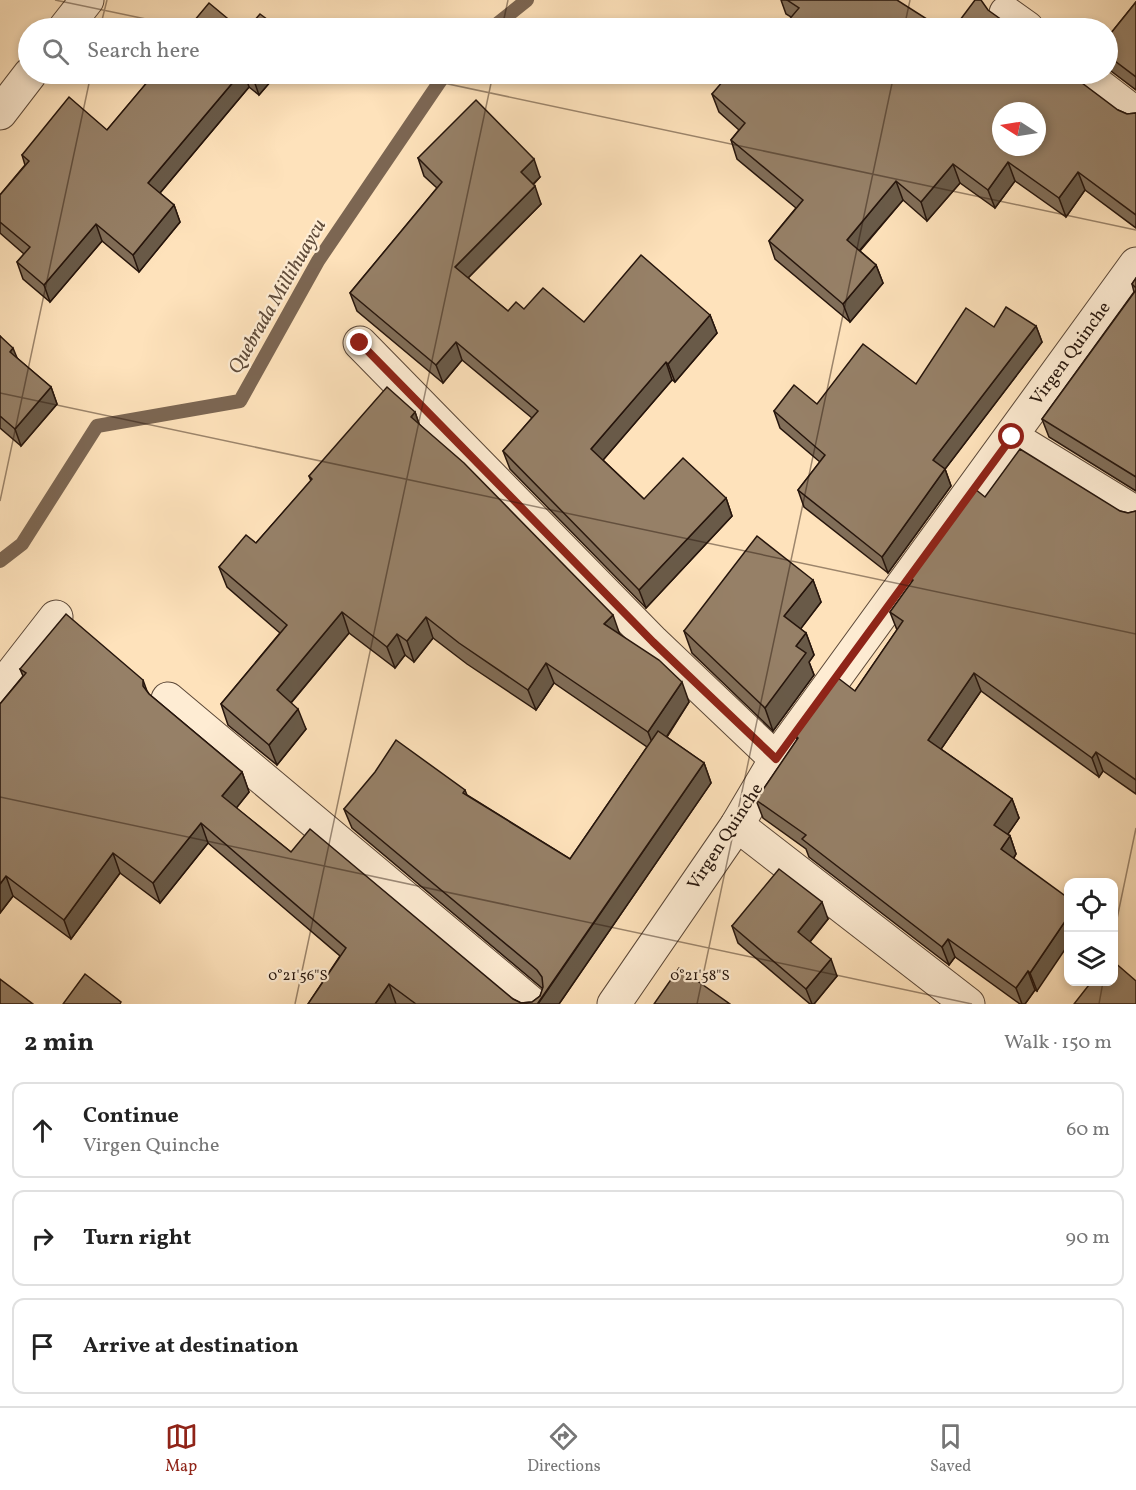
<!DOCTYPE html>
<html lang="en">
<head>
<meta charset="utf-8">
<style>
	:root { --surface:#fff; --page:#f2f2f2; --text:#222; --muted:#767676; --line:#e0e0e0; --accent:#8f2418 }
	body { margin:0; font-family:Vollkorn,serif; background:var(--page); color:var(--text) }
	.controls { position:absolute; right:18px; bottom:18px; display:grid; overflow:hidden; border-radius:12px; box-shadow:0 3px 9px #0003 }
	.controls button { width:54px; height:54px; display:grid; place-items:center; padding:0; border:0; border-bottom:2px solid var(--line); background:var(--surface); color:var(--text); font:30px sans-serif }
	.compass { position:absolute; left:992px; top:102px; width:54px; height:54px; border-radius:50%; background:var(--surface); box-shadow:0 3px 9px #0003; rotate:282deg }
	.stop { position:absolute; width:18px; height:18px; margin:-14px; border:4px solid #8f2418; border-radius:50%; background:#fff }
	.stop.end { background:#8f2418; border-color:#fff; box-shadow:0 2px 6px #0008 }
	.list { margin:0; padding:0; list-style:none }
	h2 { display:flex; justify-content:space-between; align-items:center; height:78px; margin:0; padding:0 24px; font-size:26px }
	h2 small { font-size:20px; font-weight:400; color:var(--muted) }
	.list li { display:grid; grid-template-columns:39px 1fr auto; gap:18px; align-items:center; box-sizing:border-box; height:96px; margin:0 12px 12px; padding:0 12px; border:2px solid var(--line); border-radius:12px }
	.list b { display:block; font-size:22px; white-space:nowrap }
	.list p { margin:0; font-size:20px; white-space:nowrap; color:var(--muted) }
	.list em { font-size:20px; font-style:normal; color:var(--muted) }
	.icon { flex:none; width:33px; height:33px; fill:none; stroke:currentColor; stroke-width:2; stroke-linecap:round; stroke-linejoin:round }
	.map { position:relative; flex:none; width:1136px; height:1004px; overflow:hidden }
	.search { position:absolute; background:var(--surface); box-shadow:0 3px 9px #0003; left:18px; right:18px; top:18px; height:66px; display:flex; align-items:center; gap:15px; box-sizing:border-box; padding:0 21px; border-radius:33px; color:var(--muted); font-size:22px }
	.sheet { height:402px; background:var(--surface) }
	nav { display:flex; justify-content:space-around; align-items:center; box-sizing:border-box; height:84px; border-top:2px solid var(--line); background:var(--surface); font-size:16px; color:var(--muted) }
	nav a { display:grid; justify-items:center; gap:3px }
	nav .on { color:var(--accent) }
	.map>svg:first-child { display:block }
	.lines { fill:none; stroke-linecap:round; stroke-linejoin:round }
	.stream { stroke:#7c6652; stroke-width:14 }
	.street-casing { stroke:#5c4838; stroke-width:35 }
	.street { stroke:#feecd3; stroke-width:33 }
	.wall { fill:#816e59; stroke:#26150c; stroke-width:1.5 }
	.shaded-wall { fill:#695a48; stroke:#26150c; stroke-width:1.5 }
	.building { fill:#968067; stroke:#26150c; stroke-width:1.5; fill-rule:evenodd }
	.route { stroke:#8f2418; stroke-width:8 }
	.ticks { fill:none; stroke:#26150c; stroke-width:1.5; stroke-opacity:0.45 }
	.labels { text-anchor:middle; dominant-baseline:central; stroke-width:4.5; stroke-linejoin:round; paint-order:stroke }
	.street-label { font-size:18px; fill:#26150c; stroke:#feecd3 }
	.water-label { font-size:20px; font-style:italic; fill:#5f4b3a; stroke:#feecd3 }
	.ticks-label { font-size:15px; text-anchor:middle; fill:#26150c; stroke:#feecd3; stroke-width:4.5; stroke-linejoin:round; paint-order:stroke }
</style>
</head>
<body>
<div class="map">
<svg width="1136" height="1004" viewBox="0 0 1136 1004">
	<rect width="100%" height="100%" fill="#fee2bb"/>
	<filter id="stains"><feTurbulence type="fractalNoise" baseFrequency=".00333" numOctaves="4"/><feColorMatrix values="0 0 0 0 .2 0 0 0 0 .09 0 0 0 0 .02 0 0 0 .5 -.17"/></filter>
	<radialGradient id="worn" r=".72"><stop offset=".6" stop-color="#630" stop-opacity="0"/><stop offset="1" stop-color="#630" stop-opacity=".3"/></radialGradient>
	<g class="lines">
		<g class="stream">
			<polyline points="492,28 527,0"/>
			<polyline points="0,561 22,544 97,426 240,401 318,261 445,74"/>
		</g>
		<g class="street-casing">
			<g id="street">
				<polyline points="1006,13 1027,28"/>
				<polyline points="65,28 87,0"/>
				<polyline points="1084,74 1136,114"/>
				<polyline points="0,113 30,74"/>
				<polyline points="360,343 653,642 776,759"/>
				<polyline points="1012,437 1136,513"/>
				<polyline points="0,689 56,617"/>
				<polyline points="168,699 532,1004"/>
				<polyline points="737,825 968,1004"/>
				<polyline points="614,1004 737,825 776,759 1136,264"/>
			</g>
		</g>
		<use href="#street" class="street"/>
	</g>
	<g class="wall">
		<polygon points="781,0 859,0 791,17 786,14"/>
		<polygon points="1136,2 1136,90 1107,68 1107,38"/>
		<polygon points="151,74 277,74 259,95 249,87 160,193 174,205 180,222 139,272 102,241 50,302 23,279 17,262 24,254 0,233 0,195 25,165 22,155 107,130 152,77"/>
		<polygon points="744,75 1118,110 1127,114 1136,113 1136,228 1085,190 1066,217 1015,181 995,208 960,183 927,221 903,200 860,251 876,265 883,283 850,322 775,259 769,241 796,208 737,159 731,140 739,130 719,112 712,94"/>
		<polygon points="418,158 540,177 533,185 541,204 468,278 508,311 524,309 584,322 710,315 717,333 675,382 672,380 603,460 644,499 726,498 732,516 646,608 510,469 503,451 532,418 462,360 443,383 357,311 350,293 437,188 424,176"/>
		<polygon points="1136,278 1136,491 1049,437 1042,419 1134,292 1132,284"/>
		<polygon points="1036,326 1042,342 945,469 951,486 888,573 804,507 798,490 820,462 780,428 774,411 817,404 916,384 994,327"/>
		<polygon points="0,336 17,358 51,387 57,404 21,446 0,428"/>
		<polygon points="415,412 419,424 620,634 689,702 667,737 704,763 711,783 559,1004 308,1004 340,956 208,843 160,903 120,873 71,939 13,896 0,913 0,704 23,676 20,669 143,680 147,691 149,694 242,772 249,792 236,808 291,852 513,999 521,1003 532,1002 540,996 543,989 352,828 344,809 465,790 467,795 570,859 647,747 554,683 536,710 467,664 433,638 414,662 405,655 395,668 349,633 291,703 306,729 277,765 228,725 221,704 280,633 227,587 219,567 256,543 311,481 309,476"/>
		<polygon points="985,497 1120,511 1128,513 1136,511 1136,794 1103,771 1099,777 981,691 941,749 1012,799 1019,818 1008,834 1010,836 1016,854 1014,858 1037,991 1035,990 1025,1004 1020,1004 955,957 949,965 809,857 806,849 763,818 756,800 797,740 796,736 855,691 897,630 890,612 912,582 911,578"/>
		<polygon points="813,580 821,602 800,629 806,633 814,655 809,662 814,675 773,731 692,653 684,631"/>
		<polygon points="828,919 810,942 837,976 814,1004 810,1004 738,943 732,926"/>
	</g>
	<g class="shaded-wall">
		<polygon points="240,74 245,74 249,87 154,200 148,183"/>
		<polygon points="256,74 277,74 259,95 253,78"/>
		<polygon points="534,159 540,177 527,190 521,172"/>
		<polygon points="1008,162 1015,181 995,208 988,190"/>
		<polygon points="953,164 960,183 927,221 921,202"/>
		<polygon points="1078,172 1085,190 1066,217 1059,198"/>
		<polygon points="896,181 903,200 853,258 847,240"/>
		<polygon points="535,186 541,204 461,285 455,267"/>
		<polygon points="174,205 180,222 139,272 133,255"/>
		<polygon points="96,224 102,241 50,302 44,285"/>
		<polygon points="876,265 883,283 850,322 843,304"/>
		<polygon points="710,315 717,333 675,382 668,364"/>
		<polygon points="1036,326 1042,342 939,477 933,460"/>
		<polygon points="456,342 462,360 443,383 436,365"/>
		<polygon points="13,348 20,365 10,352"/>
		<polygon points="666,362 672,380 597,467 591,449"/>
		<polygon points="51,387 57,404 21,446 15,429"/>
		<polygon points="415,412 422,433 411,417"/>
		<polygon points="945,469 951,486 888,573 882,557"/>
		<polygon points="726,498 732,516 646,608 639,590"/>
		<polygon points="813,580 821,602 793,639 784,616"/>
		<polygon points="342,612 349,633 284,711 277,690"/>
		<polygon points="613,615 620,635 604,624"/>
		<polygon points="426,617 433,638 414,662 407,641"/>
		<polygon points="806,633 814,655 809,662 814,675 773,731 765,708 796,646"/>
		<polygon points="397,634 405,655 395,668 387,647"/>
		<polygon points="546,663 554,683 536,710 528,690"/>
		<polygon points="974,673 981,691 935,758 928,740"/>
		<polygon points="682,682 689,702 656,753 648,732"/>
		<polygon points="298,709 306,729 277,765 269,745"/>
		<polygon points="1096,752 1103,771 1099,777 1092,758"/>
		<polygon points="704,763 711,783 559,1004 538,1004"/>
		<polygon points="242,772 249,792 230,816 222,796"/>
		<polygon points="1012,799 1019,818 1001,844 994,825"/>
		<polygon points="201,823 208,843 160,903 153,883"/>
		<polygon points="1010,836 1016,854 1007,868 1001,849"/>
		<polygon points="113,853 120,873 71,939 64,920"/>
		<polygon points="6,876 13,896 0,913 0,884"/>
		<polygon points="822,902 828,919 804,949 798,932"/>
		<polygon points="1068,917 1068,945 1037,991 1030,973"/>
		<polygon points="948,939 955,957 949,965 942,947"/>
		<polygon points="831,959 837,976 814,1004 812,1004 806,989"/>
		<polygon points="1028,971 1035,990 1025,1004 1022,1004 1016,988"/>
		<polygon points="389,984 396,1004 375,1004"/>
	</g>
	<g class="building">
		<polygon points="787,0 897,0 941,28 782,28 799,8"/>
		<polygon points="975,0 981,0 988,10 1009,25 1022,28 954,28"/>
		<polygon points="1136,2 1136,77 1107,55 1107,38"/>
		<polygon points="209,3 239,28 183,28 186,25 189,27"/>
		<polygon points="260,14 279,28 248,28"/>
		<polygon points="154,74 240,74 148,183 174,205 133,255 96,224 44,285 17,262 30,247 0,222 0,195 29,161 22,155 69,97 107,130"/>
		<polygon points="248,74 256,74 253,78"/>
		<path d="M729,74H742L744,75L745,74H1070L1118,110L1127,114L1136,113V215L1078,172L1059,198L1008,162L988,190L953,164L921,202L896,181L847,240L876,265L843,304L769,241L803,200L731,140L745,123L712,94ZM1001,111H1037V147H1001Z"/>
		<polygon points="476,100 534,159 521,172 535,186 455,267 508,311 516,302 524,309 543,288 584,322 641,255 710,315 668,364 666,362 591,449 644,499 683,458 726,498 639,590 503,451 538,411 456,342 436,365 350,293 442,182 418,158"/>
		<polygon points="1136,278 1136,288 1132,284"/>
		<polygon points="1136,290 1136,477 1042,419"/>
		<polygon points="1006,307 1036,326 933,460 945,469 882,557 798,490 825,455 774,411 794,385 817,404 863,344 916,384 966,308 994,327"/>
		<polygon points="0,336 13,348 10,352 51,387 15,429 0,416"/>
		<polygon points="387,387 415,412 411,417 464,463 613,615 604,624 659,660 682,682 648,732 546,663 528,690 459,643 426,617 407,641 397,634 387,647 342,612 277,690 298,709 269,745 221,704 287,625 219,567 246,535 256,543 312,479 309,476"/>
		<polygon points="1020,449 1120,511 1128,513 1136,511 1136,780 1096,752 1092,758 974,673 928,740 1012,799 994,825 1010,836 1001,849 1068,898 1068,917 1030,973 1028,971 1016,988 948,939 942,947 802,839 806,835 756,800 798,738 796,736 838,678 855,691 903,621 890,612 913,580 911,578 975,489 985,497"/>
		<polygon points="757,536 813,580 784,616 806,633 796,646 806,653 765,708 684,631"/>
		<polygon points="66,614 143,680 143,686 149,694 242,772 222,796 291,852 310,829 513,999 521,1003 532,1002 540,996 543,987 542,977 537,970 344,809 375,772 396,740 465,790 463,793 570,859 658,731 704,763 538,1003 539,1004 416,1004 389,984 375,1004 308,1004 346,948 201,823 153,883 113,853 64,920 6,876 0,884 0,704 26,673 20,669"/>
		<polygon points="779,869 822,902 798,932 831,959 806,989 732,926"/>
		<polygon points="1113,961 1136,981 1136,1004 1074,1004 1092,981 1113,981"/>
		<polygon points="679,968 730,1004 654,1004"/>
		<polygon points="85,974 121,1002 120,1004 63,1004"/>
		<polygon points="0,979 33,1004 0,1004"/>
	</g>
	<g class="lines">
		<polyline class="route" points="360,343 653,642 776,759 1012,437"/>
	</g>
	<path class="ticks" d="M55,0L189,28M100,28L107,0M502,28L508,0M904,28L910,0M401,74L1136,230M0,393L1136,634M0,501L91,74M0,797L972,1004M1114,933L1136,828M295,1004L493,74M697,1004L894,74M1099,1004L1103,982"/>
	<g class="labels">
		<g class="street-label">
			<text transform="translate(1071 354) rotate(-54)">Virgen Quinche</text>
			<text transform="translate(726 837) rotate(-57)">Virgen Quinche</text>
		</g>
		<g class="water-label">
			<text transform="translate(278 297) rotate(-60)">Quebrada Millihuaycu</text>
		</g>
	</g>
	<g class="ticks-label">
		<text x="298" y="980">0°21'56"S</text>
		<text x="700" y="980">0°21'58"S</text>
	</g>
	<rect width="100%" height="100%" filter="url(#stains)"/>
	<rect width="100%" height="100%" fill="url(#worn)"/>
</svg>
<div class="controls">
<button><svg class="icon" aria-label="locate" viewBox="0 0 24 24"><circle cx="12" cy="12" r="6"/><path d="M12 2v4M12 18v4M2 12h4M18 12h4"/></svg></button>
<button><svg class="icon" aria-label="layers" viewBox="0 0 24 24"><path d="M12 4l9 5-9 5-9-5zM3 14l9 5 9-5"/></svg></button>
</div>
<svg class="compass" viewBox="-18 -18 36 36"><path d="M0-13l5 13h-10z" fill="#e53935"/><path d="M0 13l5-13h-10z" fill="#767676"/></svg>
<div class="stop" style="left:1012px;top:437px"></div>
<div class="stop end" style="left:360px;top:343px"></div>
<div class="search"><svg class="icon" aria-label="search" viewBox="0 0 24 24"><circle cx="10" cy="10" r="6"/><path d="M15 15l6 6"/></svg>Search here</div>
</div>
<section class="sheet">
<h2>2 min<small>Walk · 150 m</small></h2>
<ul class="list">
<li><svg class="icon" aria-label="ahead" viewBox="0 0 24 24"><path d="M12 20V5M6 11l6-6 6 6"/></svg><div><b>Continue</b><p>Virgen Quinche</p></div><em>60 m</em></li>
<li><svg class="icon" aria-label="right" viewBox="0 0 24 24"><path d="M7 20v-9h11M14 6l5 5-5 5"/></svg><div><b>Turn right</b></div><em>90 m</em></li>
<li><svg class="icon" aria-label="arrive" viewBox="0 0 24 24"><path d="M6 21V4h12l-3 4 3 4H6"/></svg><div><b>Arrive at destination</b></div></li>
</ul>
</section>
<nav>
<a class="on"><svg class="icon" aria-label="map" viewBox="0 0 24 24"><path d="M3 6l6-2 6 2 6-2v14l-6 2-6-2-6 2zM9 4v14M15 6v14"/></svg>Map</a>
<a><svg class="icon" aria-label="directions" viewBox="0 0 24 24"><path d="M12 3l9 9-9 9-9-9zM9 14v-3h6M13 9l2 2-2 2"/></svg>Directions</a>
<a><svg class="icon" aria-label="saved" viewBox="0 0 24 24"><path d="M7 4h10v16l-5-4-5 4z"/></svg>Saved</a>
</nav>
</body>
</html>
